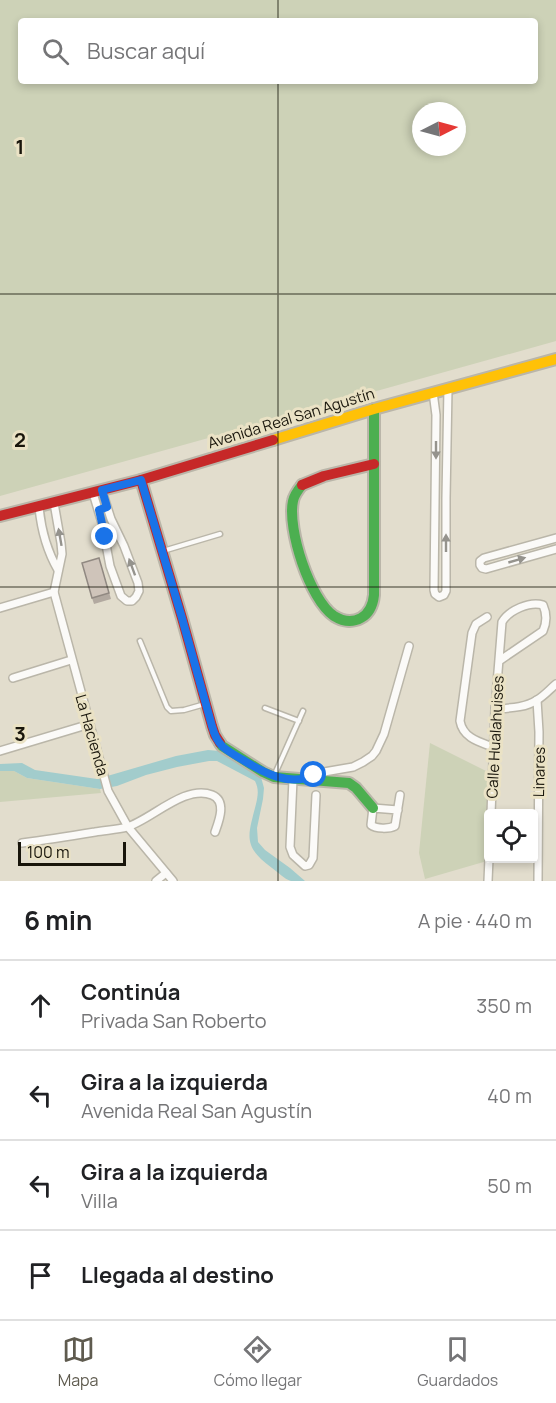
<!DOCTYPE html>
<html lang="es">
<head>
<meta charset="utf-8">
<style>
	:root { --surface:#fff; --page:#f6f6f6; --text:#202124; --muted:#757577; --line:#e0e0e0; --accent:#5f5b4f }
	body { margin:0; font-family:Manrope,sans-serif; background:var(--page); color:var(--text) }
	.controls { position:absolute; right:18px; bottom:18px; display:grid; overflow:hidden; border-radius:6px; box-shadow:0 3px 9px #0003 }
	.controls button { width:54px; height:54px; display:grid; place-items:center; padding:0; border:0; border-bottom:2px solid var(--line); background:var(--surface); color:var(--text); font:30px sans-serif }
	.compass { position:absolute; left:412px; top:102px; width:54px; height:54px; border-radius:50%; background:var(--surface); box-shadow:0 3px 9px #0003; rotate:84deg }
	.scale { position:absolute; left:18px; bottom:15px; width:108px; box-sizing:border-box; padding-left:6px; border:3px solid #18150b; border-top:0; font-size:16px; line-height:21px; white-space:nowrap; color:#18150b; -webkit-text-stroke:4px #eae2c5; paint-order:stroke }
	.stop { position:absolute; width:18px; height:18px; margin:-14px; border:4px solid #1a73e8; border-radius:50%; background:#fff }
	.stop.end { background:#1a73e8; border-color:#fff; box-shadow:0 2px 6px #0008 }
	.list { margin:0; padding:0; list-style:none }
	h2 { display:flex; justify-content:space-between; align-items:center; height:78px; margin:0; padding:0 24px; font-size:26px }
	h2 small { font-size:20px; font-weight:400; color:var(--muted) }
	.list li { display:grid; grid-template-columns:39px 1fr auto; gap:18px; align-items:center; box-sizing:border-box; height:90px; padding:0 24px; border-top:2px solid var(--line) }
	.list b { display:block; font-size:22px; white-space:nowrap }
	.list p { margin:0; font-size:20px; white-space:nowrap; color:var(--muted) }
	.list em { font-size:20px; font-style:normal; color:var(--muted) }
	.icon { flex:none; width:33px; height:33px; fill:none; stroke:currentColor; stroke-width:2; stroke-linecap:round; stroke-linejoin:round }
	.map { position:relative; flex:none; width:556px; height:881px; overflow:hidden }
	.search { position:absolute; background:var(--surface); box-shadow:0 3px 9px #0003; left:18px; right:18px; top:18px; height:66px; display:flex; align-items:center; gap:15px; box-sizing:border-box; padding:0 21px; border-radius:6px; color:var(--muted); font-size:22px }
	.sheet { height:438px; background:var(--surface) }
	nav { display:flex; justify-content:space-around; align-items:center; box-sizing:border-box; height:84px; border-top:2px solid var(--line); background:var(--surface); font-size:16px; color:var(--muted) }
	nav a { display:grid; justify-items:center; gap:3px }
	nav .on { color:var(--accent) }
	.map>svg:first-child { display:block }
	.green { fill:#cdd2b7; fill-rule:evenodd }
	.water { fill:#a2cccc }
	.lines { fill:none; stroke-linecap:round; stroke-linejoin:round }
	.lane-casing { stroke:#bab6a9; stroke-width:7 }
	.street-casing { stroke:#bab6a9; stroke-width:10 }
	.fast-casing { stroke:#bab6a9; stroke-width:14 }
	.slow-casing { stroke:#bab6a9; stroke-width:14 }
	.jam-casing { stroke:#bab6a9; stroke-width:14 }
	.lane { stroke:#fbfaf8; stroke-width:4 }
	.street { stroke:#fbfaf8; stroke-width:7 }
	.fast { stroke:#4caf50; stroke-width:10 }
	.slow { stroke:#ffc107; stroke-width:10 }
	.jam { stroke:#c62828; stroke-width:10 }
	.wall { fill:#b2a9a0 }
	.building { fill:#cfc4ba; stroke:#918982; stroke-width:1.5 }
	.oneway { fill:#95938d }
	.route { stroke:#1a73e8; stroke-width:8 }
	.grid { fill:none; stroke:#18150b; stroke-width:1.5; stroke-opacity:0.55 }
	.labels { text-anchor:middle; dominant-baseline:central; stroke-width:6; stroke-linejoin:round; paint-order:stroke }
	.street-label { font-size:15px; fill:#18150b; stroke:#eae2c5 }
	.grid-label { font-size:20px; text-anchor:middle; font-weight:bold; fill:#18150b; stroke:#eae2c5; stroke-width:6; stroke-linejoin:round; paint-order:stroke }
</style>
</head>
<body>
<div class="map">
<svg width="556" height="881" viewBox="0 0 556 881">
	<rect width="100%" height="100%" fill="#e2ddcd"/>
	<g class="green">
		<path d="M0,0H556V341L0,496ZM21,21H535V81H21ZM421,111H457V147H421Z"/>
		<polygon points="430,743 490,773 487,861 425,879 419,853"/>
		<polygon points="0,771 14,771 27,778 100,789 101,793 0,802"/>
	</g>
	<path class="water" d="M208,750L219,751L261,777L264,788L263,799L257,828L258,842L265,850L290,868L305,881C301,881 295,881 291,881C284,879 278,872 272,868C242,846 248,836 256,804C258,795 259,789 255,781L217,761H209L177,767L146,775L117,786L100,789L27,778L14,771H0V764L22,763L35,770L97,779L176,756Z"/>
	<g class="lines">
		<g class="lane-casing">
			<g id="lane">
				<polyline points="163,551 220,534"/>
				<polyline points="140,641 167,707 171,711 184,710 205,704"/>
				<polyline points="265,708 299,721"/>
				<polyline points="274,776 303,711"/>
			</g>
		</g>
		<g class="street-casing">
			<g id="street">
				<polyline points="433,392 436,415 434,590 435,594 439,597 444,595 446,591 446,498 448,388"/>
				<polyline points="93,493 102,523 110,566 121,596 127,601 132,601 136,597 139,591 138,583 124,546 111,519 102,491"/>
				<polyline points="54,503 61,543 62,554 54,592 108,791 128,827 173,881"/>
				<path d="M39,507C41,528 47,551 58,570"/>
				<polyline points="556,538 484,558 480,561 480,565 482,568 486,569 556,549"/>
				<polyline points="0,608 54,592"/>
				<path d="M487,617L476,624L472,633L460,721C463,738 479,742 493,747"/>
				<polyline points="13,678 71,660"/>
				<polyline points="537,700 539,732 538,881"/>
				<path d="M495,709C509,708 525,708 537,700C544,696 550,689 556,684"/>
				<polyline points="0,751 90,724"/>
				<polyline points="309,777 324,772 353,767 363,762 372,756 376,751 384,734 409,646"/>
				<polyline points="293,779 290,847 293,855 305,866 309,865 313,858 316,795"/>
				<path d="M398,810L373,808L371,825C376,829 389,829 395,826L400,795"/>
				<path d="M491,814L495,709L502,622C509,610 530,601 543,605C547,614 547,622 543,631L499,661"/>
				<path d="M22,843C46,840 71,836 95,832C105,830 117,830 127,827C151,820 185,784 212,795C227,801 219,821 215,832"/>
				<polyline points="156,881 166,873"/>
				<polyline points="488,881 489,858"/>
			</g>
		</g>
		<g class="fast-casing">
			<g id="fast">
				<path d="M302,485C298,490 294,495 293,501C287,529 310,600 334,616C342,621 352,623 361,618C370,613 373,605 374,595V409"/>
				<polyline points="220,743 222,746 263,772 274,777 349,783 356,788 373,808"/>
			</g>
		</g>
		<g class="slow-casing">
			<polyline id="slow" points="273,440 374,409 556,359"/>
		</g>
		<g class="jam-casing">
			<g id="jam">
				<polyline points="141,480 182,618 212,726 215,735 220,743"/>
				<polyline points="302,485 324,476 374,464"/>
				<polyline points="0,516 141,480 273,440"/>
			</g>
		</g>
		<use href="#lane" class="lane"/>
		<use href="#street" class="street"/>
		<use href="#fast" class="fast"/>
		<use href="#slow" class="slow"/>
		<use href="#jam" class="jam"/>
	</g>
	<polygon class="wall" points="99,558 111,599 94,604 92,598"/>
	<polygon class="building" points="99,558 109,593 92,598 82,563"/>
	<defs><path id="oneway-solid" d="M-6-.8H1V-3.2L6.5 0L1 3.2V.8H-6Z" transform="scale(1.5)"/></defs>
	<g class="oneway">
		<use href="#oneway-solid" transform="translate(436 450) rotate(90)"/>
		<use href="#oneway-solid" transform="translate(60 537) rotate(-100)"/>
		<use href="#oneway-solid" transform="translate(446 543) rotate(-90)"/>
		<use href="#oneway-solid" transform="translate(517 560) rotate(-16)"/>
		<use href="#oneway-solid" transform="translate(132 567) rotate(-110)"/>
	</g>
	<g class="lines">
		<path class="route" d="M105,537L99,510L107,507L102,490L141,480L182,618L212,726C214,734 217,741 223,747C229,752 236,756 243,760C264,773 290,787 314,775"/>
	</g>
	<path class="grid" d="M278,0V21M278,81V881M0,294H556M0,587H556"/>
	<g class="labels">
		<g class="street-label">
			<text transform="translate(291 418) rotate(-17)">Avenida Real San Agustín</text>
			<text transform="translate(92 735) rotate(74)">La Hacienda</text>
			<text transform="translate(495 737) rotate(-87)">Calle Hualahuises</text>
			<text transform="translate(539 772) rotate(-89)">Linares</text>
		</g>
	</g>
	<g class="grid-label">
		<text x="20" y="154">1</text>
		<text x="20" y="447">2</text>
		<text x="20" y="741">3</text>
	</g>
</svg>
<div class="controls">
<button><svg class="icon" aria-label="locate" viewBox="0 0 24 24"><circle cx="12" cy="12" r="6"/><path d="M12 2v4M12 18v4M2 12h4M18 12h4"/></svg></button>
</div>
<svg class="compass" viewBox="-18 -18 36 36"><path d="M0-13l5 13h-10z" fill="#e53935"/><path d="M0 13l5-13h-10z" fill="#757577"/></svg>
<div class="scale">100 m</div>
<div class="stop" style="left:314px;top:775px"></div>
<div class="stop end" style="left:105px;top:537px"></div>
<div class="search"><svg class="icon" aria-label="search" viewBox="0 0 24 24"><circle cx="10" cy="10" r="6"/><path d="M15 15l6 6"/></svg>Buscar aquí</div>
</div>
<section class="sheet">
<h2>6 min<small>A pie · 440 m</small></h2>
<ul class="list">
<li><svg class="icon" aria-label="ahead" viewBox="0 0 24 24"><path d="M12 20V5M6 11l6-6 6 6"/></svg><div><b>Continúa</b><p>Privada San Roberto</p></div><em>350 m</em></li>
<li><svg class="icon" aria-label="left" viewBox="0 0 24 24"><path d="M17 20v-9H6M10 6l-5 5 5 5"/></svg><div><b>Gira a la izquierda</b><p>Avenida Real San Agustín</p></div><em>40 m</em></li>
<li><svg class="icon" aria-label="left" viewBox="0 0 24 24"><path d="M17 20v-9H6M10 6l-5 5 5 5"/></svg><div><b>Gira a la izquierda</b><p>Villa</p></div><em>50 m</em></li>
<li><svg class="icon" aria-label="arrive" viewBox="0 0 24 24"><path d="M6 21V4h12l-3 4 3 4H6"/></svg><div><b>Llegada al destino</b></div></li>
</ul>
</section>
<nav>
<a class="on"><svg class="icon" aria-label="map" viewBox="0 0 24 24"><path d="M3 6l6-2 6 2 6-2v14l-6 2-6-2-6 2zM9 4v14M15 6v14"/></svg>Mapa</a>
<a><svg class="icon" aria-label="directions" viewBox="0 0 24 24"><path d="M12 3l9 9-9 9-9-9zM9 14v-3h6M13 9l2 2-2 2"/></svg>Cómo llegar</a>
<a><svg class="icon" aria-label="saved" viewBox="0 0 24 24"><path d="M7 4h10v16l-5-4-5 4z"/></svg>Guardados</a>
</nav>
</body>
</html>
